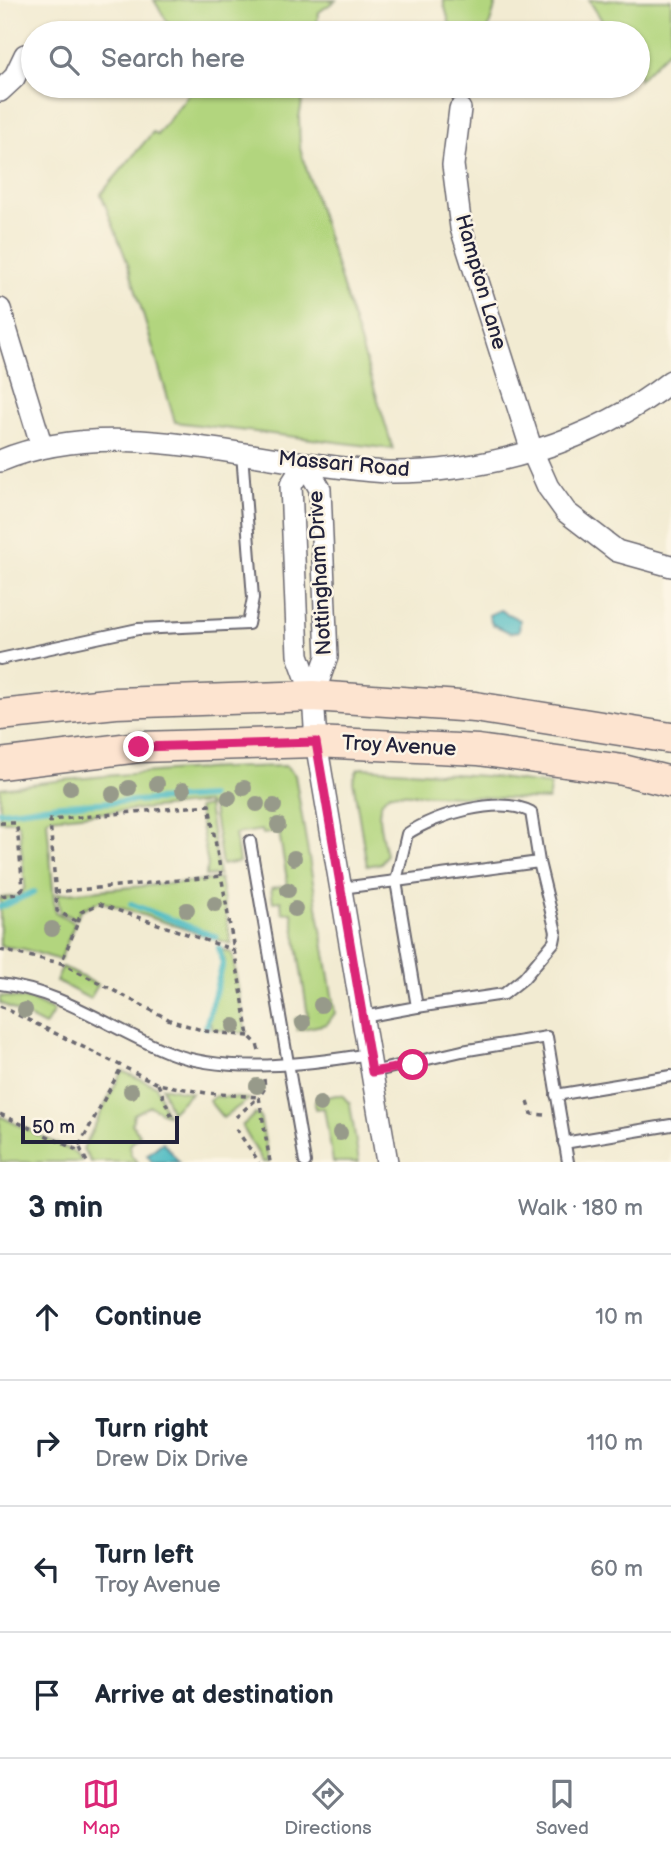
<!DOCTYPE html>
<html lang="en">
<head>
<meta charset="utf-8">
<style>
	:root { --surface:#fff; --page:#f6f6f7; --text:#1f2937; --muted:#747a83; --line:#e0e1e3; --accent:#db2777 }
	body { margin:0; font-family:"Balsamiq Sans",sans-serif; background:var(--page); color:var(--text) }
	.scale { position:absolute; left:21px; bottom:18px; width:158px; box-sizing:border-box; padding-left:7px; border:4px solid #22223b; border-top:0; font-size:19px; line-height:24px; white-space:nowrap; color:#22223b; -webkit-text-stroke:5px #fcf5e5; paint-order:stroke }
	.stop { position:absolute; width:21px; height:21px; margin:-16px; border:5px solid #db2777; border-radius:50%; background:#fff }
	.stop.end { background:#db2777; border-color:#fff; box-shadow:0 2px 7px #0008 }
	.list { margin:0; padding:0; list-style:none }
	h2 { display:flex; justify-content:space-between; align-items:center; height:91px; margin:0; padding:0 28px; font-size:30px }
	h2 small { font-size:23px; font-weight:400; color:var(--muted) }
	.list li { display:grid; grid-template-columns:46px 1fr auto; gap:21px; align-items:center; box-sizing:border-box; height:126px; padding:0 28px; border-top:2px solid var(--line) }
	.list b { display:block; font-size:26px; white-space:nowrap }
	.list p { margin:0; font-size:23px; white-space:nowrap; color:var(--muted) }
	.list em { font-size:23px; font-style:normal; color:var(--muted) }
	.icon { flex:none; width:38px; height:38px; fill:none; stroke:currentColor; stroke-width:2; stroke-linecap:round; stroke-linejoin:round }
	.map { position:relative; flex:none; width:671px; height:1162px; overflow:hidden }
	.search { position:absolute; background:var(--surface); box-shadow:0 2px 5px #0004; left:21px; right:21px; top:21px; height:77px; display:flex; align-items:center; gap:18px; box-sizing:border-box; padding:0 24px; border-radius:38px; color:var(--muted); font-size:26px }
	.sheet { height:595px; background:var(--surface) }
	nav { display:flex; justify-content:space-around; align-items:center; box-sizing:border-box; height:98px; border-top:2px solid var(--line); background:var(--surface); font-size:19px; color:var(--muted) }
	nav a { display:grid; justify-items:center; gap:4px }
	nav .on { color:var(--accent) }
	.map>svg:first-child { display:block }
	.green { fill:#b2d57e; stroke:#6a7c5c; stroke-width:2 }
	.water { fill:#4ab9c1; stroke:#366e7e; stroke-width:2 }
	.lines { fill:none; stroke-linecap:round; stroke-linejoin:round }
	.stream { stroke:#4ab9c1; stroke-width:6 }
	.lane-casing { stroke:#6b6870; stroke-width:14 }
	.street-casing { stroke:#6b6870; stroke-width:24 }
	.secondary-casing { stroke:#6b6870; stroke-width:33 }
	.path { stroke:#6b6870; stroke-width:3.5; stroke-dasharray:5 5; stroke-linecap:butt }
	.lane { stroke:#fff; stroke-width:10 }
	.street { stroke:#fff; stroke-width:21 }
	.secondary { stroke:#fde4d0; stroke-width:30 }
	.tree { fill:#979a8a }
	.route { stroke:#db2777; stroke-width:9 }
	.labels { text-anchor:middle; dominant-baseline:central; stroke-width:5; stroke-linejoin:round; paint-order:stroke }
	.street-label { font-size:21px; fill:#22223b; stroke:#fcf5e5 }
</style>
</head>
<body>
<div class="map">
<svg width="671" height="1162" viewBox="0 0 671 1162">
	<rect width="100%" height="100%" fill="#fcf5e5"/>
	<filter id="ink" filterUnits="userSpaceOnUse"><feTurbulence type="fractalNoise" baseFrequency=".0143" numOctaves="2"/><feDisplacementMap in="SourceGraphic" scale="14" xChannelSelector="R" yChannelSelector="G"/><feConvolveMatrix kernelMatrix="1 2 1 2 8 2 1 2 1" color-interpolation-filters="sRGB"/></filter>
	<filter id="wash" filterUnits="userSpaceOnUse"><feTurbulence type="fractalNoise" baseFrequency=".00686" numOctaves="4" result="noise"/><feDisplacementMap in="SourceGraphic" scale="28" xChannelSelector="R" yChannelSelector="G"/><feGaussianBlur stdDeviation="1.57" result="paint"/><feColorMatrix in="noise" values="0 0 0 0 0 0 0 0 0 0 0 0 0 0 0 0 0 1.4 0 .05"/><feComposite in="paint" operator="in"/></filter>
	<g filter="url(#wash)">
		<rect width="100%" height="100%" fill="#f2ebd2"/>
		<g class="green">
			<polygon points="154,0 336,0 319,12 315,33 174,33"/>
			<polygon points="443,0 497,0 487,33 452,33"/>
			<polygon points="589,0 671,0 671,48 639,80 638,33 610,33"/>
			<polygon points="195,86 305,86 299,118 300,148 393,449 175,422 128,264 101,194 153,132 157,135"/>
			<path d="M286,766L295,775L335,1013L327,1024L297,1030L295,1019L308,1016L292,912L282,913L281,901L273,902L271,888L288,885L279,832L263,834L262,830L235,834L239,862L222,865L213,808L206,803L49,818L47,821L55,912L75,923L60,960L24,949L0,946V898L19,896L25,887L19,825L15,821H0V788C95,775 190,768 286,766Z"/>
			<path d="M363,768L484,776L551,785L548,800L390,793C370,805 383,837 386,855L381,863L367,866L353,780L358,769Z"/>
			<polygon points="208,806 219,875 205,876 208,866 198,808"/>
			<polygon points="220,879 231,944 100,901 80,910 77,919 60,912 57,894"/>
			<polygon points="221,949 232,953 246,1033 213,1029 209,1021 225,961"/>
			<polygon points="62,967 98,985 90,999 56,981"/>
			<polygon points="0,996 31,1000 54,1011 45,1026 0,1003"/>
			<polygon points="122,1071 156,1086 167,1115 150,1106 134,1114 132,1124 140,1135 130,1145 131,1155 137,1162 91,1162 83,1149"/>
			<polygon points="162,1087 191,1093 171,1112"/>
			<polygon points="336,1095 342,1095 350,1104 359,1162 333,1162 324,1108 315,1109 315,1100"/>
			<polygon points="215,1096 249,1099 223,1118 209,1101"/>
			<polygon points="255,1114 260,1116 269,1162 263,1162 242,1126"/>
			<polygon points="0,1116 76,1153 82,1162 0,1162"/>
		</g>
		<g class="water">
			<polygon points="500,610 520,620 519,631 511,633 492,624 489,615"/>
			<polygon points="163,1142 179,1162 152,1162 147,1155"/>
		</g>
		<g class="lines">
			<g class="stream">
				<polyline points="0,812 59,805 210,797"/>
				<polyline points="131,904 216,937"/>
				<polyline points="0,907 34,892"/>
				<polyline points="206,1027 223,963 219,948"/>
			</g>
		</g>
	</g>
	<g filter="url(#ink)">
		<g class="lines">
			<g class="lane-casing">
				<g id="lane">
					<polyline points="0,659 138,629 248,624 253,598 242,453"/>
					<polyline points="250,841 305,1162"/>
					<polyline points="341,888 396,881 417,1007 363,1017"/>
					<path d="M0,984C62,991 111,1029 168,1052C226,1075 309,1064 369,1054"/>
					<path d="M417,1007L504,994L524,978L554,942L556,932L539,862L396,881L407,834C435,815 499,795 531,812L539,862"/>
					<polyline points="372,1072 462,1051 547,1037 568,1162"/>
					<polyline points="556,1095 671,1076"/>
					<polyline points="564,1143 671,1125"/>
				</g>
			</g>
			<g class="street-casing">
				<g id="street">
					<polyline points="0,91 14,78 25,55"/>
					<polyline points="460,109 453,165 461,228 532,451 548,487 566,512 617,551 671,566"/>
					<polyline points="0,309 42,447"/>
					<path d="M0,461C97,421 204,449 304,463C331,466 360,471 388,472C486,473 594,442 671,381"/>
					<polyline points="313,696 327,657 320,489 305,463 291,485 298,655 313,696 316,742 387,1162"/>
				</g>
			</g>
			<g class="secondary-casing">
				<g id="secondary">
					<polyline points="0,715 116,703 313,696 475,707 671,738"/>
					<polyline points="0,764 139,747 316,742 478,750 623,770 671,782"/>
				</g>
			</g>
			<g class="path">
				<polyline points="0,823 15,823 17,827 23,888 17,894 0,896"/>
				<polyline points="55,892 222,876"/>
				<polyline points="78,922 81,912 99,904 234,950"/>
				<polyline points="0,950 61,963"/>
				<polyline points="0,1006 158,1084 206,1093 259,1097"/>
				<polyline points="249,1036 205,1031 172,1021 61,963 78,922 57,911 50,820 209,805 249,1036 257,1044 259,1051"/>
				<polyline points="264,1079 265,1088 259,1097 270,1162"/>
				<polyline points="158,1084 172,1118"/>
				<polyline points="528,1102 532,1114 544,1115"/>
				<polyline points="0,1114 77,1150 121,1068"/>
				<polyline points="236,1117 259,1097"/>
				<polyline points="236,1129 259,1162"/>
				<polyline points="80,1148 87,1162"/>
			</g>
			<use href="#lane" class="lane"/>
			<use href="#street" class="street"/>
			<use href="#secondary" class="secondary"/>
		</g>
		<g class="tree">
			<circle cx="157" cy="784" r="8"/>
			<circle cx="70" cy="788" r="8"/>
			<circle cx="129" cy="788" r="8"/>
			<circle cx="244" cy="788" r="8"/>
			<circle cx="183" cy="790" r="8"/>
			<circle cx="113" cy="794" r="8"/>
			<circle cx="229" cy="798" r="8"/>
			<circle cx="257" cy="804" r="8"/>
			<circle cx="274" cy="806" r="8"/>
			<circle cx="278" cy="825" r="8"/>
			<circle cx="294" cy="858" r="8"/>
			<circle cx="288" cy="890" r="8"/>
			<circle cx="215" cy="904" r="8"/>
			<circle cx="295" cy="909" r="8"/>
			<circle cx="187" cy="910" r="8"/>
			<circle cx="52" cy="929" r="8"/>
			<circle cx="321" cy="1005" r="8"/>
			<circle cx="25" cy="1010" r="8"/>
			<circle cx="303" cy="1023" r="8"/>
			<circle cx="234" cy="1026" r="8"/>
			<circle cx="257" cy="1086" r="8"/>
			<circle cx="131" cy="1091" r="8"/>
			<circle cx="320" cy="1104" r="8"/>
			<circle cx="340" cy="1133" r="8"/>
		</g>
	</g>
	<g class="lines" filter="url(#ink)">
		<polyline class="route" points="139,747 316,742 372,1072 413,1065"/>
	</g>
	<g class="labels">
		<g class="street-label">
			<text transform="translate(481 282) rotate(74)">Hampton Lane</text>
			<text transform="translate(344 464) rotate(5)">Massari Road</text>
			<text transform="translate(320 573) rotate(-93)">Nottingham Drive</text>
			<text transform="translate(399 746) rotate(3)">Troy Avenue</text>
		</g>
	</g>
</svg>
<div class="scale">50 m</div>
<div class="stop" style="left:413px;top:1065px"></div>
<div class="stop end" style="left:139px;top:747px"></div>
<div class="search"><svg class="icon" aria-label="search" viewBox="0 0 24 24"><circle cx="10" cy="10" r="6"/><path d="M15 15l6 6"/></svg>Search here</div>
</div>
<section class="sheet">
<h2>3 min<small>Walk · 180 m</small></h2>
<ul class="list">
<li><svg class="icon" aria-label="ahead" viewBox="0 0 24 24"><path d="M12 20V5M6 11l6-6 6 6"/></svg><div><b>Continue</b></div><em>10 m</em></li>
<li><svg class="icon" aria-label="right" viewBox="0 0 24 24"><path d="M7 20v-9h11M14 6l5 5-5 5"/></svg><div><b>Turn right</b><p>Drew Dix Drive</p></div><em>110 m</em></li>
<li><svg class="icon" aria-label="left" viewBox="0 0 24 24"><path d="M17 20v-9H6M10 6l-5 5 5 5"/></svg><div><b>Turn left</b><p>Troy Avenue</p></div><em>60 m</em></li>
<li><svg class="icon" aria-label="arrive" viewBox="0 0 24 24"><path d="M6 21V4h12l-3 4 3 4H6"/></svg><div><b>Arrive at destination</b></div></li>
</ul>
</section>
<nav>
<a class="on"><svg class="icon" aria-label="map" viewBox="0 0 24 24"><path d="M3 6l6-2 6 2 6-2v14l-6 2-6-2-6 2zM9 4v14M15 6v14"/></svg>Map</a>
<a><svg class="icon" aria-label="directions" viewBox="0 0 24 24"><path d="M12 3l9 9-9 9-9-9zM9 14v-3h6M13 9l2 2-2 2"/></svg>Directions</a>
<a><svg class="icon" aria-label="saved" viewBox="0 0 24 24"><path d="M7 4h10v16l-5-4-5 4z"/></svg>Saved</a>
</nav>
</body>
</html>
